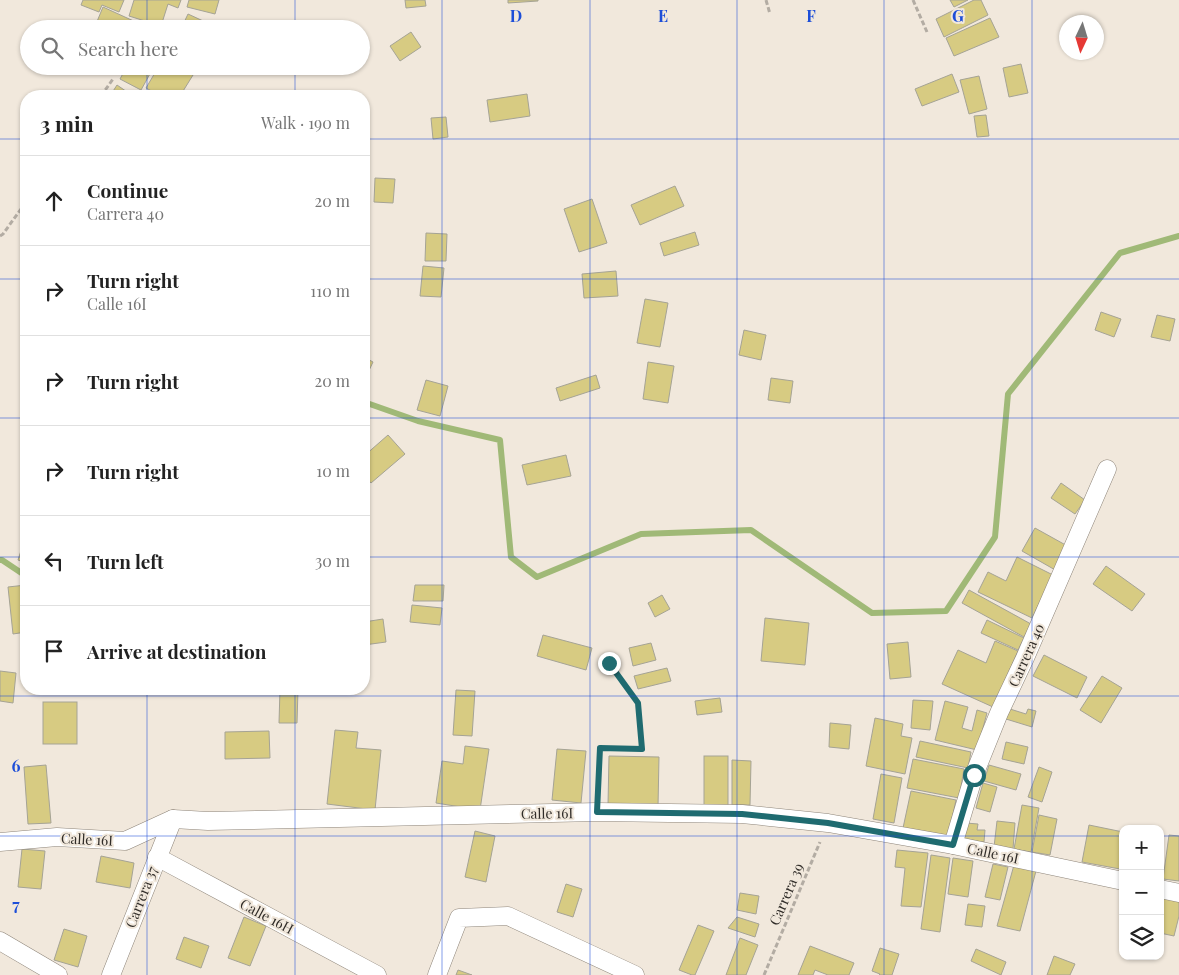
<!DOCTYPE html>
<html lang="en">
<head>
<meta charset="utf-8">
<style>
	:root { --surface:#fff; --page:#f2f2f2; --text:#222; --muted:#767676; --line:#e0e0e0 }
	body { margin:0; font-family:"Playfair Display",serif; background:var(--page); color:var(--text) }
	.controls { position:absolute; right:15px; bottom:15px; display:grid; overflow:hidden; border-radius:10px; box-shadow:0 1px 4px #0004 }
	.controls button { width:45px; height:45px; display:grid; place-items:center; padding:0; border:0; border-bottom:1px solid var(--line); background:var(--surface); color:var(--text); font:25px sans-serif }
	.compass { position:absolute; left:1059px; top:15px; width:45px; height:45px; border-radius:50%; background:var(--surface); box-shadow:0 1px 4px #0004; rotate:184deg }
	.stop { position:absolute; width:15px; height:15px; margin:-11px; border:4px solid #1f6b70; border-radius:50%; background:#fff }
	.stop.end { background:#1f6b70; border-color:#fff; box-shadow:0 1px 5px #0008 }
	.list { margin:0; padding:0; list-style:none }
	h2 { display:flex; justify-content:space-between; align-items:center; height:65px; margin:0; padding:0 20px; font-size:21px }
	h2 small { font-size:16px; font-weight:400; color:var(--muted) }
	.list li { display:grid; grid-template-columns:32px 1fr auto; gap:15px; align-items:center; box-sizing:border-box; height:90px; padding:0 20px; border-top:1px solid var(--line) }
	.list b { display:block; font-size:19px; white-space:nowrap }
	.list p { margin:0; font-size:16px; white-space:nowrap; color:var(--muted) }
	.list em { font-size:16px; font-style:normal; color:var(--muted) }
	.icon { flex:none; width:28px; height:28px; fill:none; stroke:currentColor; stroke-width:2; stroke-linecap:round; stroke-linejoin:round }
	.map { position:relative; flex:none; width:1179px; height:975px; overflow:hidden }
	.search { position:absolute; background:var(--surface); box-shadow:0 1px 4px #0004; left:20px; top:20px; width:350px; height:55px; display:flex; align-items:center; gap:12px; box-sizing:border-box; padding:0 18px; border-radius:28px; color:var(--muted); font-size:19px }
	.panel { position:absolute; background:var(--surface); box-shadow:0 1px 4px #0004; left:20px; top:90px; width:350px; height:605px; border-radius:20px }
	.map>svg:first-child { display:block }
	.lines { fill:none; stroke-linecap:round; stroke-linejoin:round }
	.stream { stroke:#a0b977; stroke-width:6 }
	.building { fill:#d7cb82; stroke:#a5a395 }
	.street-casing { stroke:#8e857a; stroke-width:19 }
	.path { stroke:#b3aca3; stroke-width:3; stroke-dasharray:5 2.5; stroke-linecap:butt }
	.street { stroke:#fff; stroke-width:18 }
	.route { stroke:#1f6b70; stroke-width:6 }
	.grid { fill:none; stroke:#1d4ed8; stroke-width:1; stroke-opacity:0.55 }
	.labels { text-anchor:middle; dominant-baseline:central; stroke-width:4; stroke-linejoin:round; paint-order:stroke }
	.street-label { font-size:14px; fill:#302c28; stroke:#f1e8dc }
	.grid-label { font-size:16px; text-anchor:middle; font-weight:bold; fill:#1d4ed8; stroke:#f1e8dc; stroke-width:4; stroke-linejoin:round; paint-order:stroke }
</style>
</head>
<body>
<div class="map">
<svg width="1179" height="975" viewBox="0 0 1179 975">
	<rect width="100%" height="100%" fill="#f1e8dc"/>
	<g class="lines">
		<g class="stream">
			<polyline points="364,402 418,421 500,440 511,557 537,577 641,534 751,530 872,613 946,611 995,537 1008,394 1120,253 1179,236"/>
			<polyline points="0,560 2,560 26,576"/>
		</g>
	</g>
	<g class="building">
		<polygon points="83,0 124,0 119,12 102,5 99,12 81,5"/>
		<polygon points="134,0 181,0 178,8 168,4 161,26 129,16"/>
		<polygon points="189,0 219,0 215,14 187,7"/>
		<polygon points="405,0 425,0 426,6 406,8"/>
		<polygon points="508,0 538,0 538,1 508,3"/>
		<polygon points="950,0 968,0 954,7"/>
		<polygon points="974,0 981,0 988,15 944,37 936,19"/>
		<polygon points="103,7 138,23 135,29 96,29 97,26 100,28 101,27 96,24"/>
		<polygon points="188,14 214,26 213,29 181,29"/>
		<polygon points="990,18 999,37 954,56 946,38"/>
		<polygon points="141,22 154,29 138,29"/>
		<polygon points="411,32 421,47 400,61 390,46"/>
		<polygon points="1021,64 1028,93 1009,97 1003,68"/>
		<polygon points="127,66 140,66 151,72 141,90 120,79"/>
		<polygon points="159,66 191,66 188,72 193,75 180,96 161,96 146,88"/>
		<polygon points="952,74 959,92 922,106 915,89"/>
		<polygon points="979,76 987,109 969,114 960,80"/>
		<polygon points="117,85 133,96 110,96"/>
		<polygon points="139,91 147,96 135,96"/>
		<polygon points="527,94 530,116 490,122 487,100"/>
		<polygon points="986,115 989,136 977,137 974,116"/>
		<polygon points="446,117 448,137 433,139 431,118"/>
		<polygon points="375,178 395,179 393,203 374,202"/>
		<polygon points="675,186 684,206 640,225 631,205"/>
		<polygon points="592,199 607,243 579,252 564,209"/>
		<polygon points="695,232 699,245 664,256 660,243"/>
		<polygon points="426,233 447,234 446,261 425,261"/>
		<polygon points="423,266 444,268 441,297 420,296"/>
		<polygon points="616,271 618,296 584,298 582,274"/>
		<polygon points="645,299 668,303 660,347 637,343"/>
		<polygon points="1101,312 1121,319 1114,337 1095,330"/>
		<polygon points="1157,315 1175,319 1170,341 1151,337"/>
		<polygon points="744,330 766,335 761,360 739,355"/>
		<polygon points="364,357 373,362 364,381"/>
		<polygon points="648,362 674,366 668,403 643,399"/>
		<polygon points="596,375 600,388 560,401 556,388"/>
		<polygon points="771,378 793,381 790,403 768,400"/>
		<polygon points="426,380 448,386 440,416 417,410"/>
		<polygon points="388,435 405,454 371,483 364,475 364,456"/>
		<polygon points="566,455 571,476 527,485 522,465"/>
		<polygon points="1061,483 1085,500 1075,514 1051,498"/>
		<polygon points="1035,528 1071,548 1057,571 1022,551"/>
		<polygon points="26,535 26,563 18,560"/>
		<polygon points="1017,557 1053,575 1032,618 978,592 988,572 1006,581"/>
		<polygon points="1106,566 1145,594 1132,611 1093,584"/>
		<polygon points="26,585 26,632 13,634 8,587"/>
		<polygon points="415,585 444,585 443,601 413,601"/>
		<polygon points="969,590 1031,624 1024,637 962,603"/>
		<polygon points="662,595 670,609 655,617 648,603"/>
		<polygon points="412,605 442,608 440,625 410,622"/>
		<polygon points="765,618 809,623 805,665 761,661"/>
		<polygon points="383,619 386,642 364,645 364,622"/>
		<polygon points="987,620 1024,638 1018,650 981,633"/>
		<polygon points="543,635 592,648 586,670 537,656"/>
		<polygon points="995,641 1018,651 993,707 942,684 958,650 986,663"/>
		<polygon points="908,642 911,677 890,679 887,644"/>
		<polygon points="651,643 656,660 633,666 629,648"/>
		<polygon points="1044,655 1087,677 1077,698 1033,676"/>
		<polygon points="667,668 671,681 638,689 634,676"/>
		<polygon points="0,671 16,673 13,703 0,701"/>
		<polygon points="1102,676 1122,688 1101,723 1080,710"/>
		<polygon points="99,689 119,689 119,694 98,693"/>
		<polygon points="280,689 298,689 297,723 279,723"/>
		<polygon points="456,690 475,691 472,736 453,735"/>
		<polygon points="720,698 722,712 697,715 695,701"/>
		<polygon points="913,700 933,701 930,730 911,728"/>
		<polygon points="945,701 968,707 962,728 972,731 977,710 987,713 977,750 935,740"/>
		<rect x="43" y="702" width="34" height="42"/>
		<polygon points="1010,709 1026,714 1028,709 1036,711 1032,727 1006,719"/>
		<polygon points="875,718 903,724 901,736 912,738 905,774 866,766"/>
		<polygon points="830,723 851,725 849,749 829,747"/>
		<polygon points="335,730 358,732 356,748 381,750 375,810 327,804"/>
		<polygon points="269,731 270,758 225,759 225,732"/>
		<polygon points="920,741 971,752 968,768 916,757"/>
		<polygon points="1006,742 1028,747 1024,764 1002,759"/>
		<polygon points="465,746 489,749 480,810 436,803 442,761 463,764"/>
		<polygon points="557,749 586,751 581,803 552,800"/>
		<polygon points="609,756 659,757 658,807 608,805"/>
		<rect x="704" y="756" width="24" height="50"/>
		<polygon points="913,759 964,769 959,798 907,788"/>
		<polygon points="732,760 751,761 750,805 732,805"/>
		<polygon points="46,765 51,823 28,824 24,767"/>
		<polygon points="989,765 1021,774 1016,790 984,781"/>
		<polygon points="1039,767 1052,772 1042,802 1028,797"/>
		<polygon points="881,774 902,778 894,823 873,819"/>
		<polygon points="983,783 997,787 990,812 976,808"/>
		<polygon points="911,791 956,800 948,837 903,828"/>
		<polygon points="1022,805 1039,808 1031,852 1014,849"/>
		<polygon points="1039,815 1057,819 1050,855 1032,852"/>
		<polygon points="997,821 1015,823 1013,849 994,847"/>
		<polygon points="966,823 978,824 977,830 985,830 984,842 964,840"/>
		<polygon points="1089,825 1123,832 1123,853 1120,869 1082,862"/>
		<polygon points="475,831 495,836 486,882 465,877"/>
		<polygon points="1169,835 1179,836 1179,881 1163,879"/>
		<polygon points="22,849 45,851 41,889 18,887"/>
		<polygon points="897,850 928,853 921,907 901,906 905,868 895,867"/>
		<polygon points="931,855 950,858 940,932 921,929"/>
		<polygon points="101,856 134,863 130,888 96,882"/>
		<polygon points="953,858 973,861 968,897 948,894"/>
		<polygon points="993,864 1008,867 1000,900 985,897"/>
		<polygon points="1014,865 1036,871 1020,931 997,926"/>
		<polygon points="566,884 582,889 573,917 557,912"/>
		<polygon points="740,893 759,896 756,914 737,910"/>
		<polygon points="1164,897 1179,900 1179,916 1174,936 1160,933 1160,909"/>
		<polygon points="968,904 985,906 982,927 965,925"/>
		<polygon points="244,917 266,926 250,966 228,958"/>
		<polygon points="737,917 759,924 755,937 728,928"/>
		<polygon points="698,925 714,931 695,975 692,975 679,970"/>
		<polygon points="64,929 87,936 78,967 54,960"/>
		<polygon points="184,937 209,946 201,968 176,959"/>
		<polygon points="740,938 758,945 746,975 726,975"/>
		<polygon points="810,946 854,963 849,975 828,975 815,970 813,975 798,975"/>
		<polygon points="880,948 899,954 892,975 879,975 880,974 872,971"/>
		<polygon points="976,949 1006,962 1001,975 971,961"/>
		<polygon points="1054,956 1075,964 1070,975 1047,975"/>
		<polygon points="458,970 472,975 456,975"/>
	</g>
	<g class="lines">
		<g class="street-casing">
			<g id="street">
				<polyline points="0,842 57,837 125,841 173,819 208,821 597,812 742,814 828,823 953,845 1123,881"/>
				<polyline points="953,845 974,775 999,713 1025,658 1107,469"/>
				<polyline points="157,857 377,975"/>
				<polyline points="1160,889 1179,893"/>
				<polyline points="0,941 58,975"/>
				<polyline points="111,975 173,819"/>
				<polyline points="437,975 459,918 508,916 635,975"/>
			</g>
		</g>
		<g class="path">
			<polyline points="766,0 770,14"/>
			<polyline points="913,0 927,32"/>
			<polyline points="101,96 113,79"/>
			<polyline points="0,236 3,234 26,202"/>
			<polyline points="598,794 600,748 642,749 638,703 609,663"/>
			<polyline points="764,975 820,842"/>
		</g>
		<use href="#street" class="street"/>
	</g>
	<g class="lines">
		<polyline class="route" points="609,663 638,703 642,749 600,748 597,812 742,814 828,823 953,845 974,775"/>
	</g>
	<path class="grid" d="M147,0V29M295,0V29M442,0V975M590,0V975M737,0V975M884,0V975M1032,0V975M147,66V96M295,66V96M0,139H26M364,139H1179M0,279H26M364,279H1179M0,418H26M364,418H1179M0,557H26M364,557H1179M147,689V975M295,689V975M0,696H1179M0,836H1123M1160,836H1179"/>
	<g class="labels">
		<g class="street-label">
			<text transform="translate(1026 655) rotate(-66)">Carrera 40</text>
			<text transform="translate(547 813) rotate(-1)">Calle 16I</text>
			<text transform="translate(87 839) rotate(3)">Calle 16I</text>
			<text transform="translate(993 853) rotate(12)">Calle 16I</text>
			<text transform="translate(786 894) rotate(-67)">Carrera 39</text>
			<text transform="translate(141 897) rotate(-69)">Carrera 37</text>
			<text transform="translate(267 916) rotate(28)">Calle 16H</text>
		</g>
	</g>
	<g class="grid-label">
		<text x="516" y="22">D</text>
		<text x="663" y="22">E</text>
		<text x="811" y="22">F</text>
		<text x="958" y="22">G</text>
		<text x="16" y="772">6</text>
		<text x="16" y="911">7</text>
	</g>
</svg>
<div class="controls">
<button>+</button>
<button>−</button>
<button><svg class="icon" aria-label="layers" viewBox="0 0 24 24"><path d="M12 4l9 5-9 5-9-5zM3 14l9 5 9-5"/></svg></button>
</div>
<svg class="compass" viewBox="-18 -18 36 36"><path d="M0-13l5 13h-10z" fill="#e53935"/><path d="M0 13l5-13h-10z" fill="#767676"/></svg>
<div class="stop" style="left:974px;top:775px"></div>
<div class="stop end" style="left:609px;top:663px"></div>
<div class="search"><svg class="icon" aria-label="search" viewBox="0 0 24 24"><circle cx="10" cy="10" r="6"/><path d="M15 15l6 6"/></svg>Search here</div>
<section class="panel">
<h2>3 min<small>Walk · 190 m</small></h2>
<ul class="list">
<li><svg class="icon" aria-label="ahead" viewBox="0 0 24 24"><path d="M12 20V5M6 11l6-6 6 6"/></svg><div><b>Continue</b><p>Carrera 40</p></div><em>20 m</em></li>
<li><svg class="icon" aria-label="right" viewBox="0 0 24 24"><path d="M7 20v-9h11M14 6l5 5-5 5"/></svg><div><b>Turn right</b><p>Calle 16I</p></div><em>110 m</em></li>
<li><svg class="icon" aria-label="right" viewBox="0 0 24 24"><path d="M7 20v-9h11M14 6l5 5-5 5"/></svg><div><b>Turn right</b></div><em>20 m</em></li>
<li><svg class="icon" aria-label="right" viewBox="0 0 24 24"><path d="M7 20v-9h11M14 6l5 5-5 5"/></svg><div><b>Turn right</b></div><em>10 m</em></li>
<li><svg class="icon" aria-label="left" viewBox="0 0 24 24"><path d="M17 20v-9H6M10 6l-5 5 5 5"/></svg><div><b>Turn left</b></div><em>30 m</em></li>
<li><svg class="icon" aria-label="arrive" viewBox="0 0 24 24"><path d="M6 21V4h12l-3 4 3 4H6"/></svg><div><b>Arrive at destination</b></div></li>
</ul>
</section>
</div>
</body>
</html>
